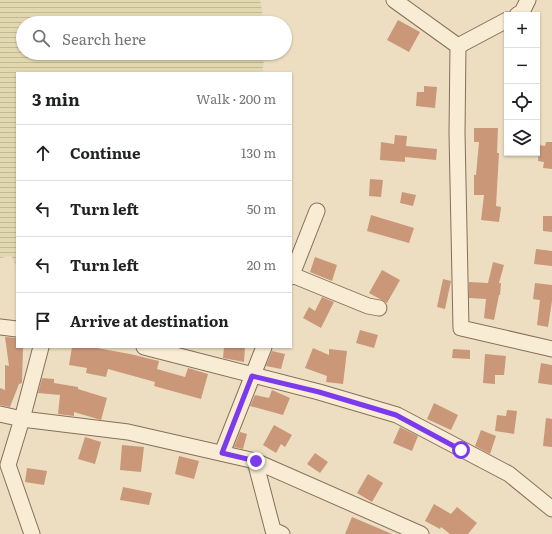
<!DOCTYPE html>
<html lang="en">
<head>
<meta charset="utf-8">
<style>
	:root { --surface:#fff; --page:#f6f6f6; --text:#202124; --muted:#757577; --line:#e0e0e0 }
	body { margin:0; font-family:Literata,serif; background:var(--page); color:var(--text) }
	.controls { position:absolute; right:12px; top:12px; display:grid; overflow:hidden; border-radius:0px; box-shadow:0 1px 3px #0004 }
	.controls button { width:36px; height:36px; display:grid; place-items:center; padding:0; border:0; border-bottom:1px solid var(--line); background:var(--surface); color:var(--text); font:20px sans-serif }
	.stop { position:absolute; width:12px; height:12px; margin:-9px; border:3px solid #7c3aed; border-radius:50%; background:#fff }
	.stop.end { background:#7c3aed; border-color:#fff; box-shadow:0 1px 4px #0008 }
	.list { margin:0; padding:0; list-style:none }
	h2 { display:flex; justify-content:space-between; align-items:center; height:52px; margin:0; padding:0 16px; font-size:17px }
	h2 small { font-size:13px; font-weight:400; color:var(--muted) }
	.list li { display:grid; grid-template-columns:26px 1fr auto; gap:12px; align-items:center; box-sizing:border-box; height:56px; padding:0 16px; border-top:1px solid var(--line) }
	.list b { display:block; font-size:15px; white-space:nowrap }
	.list em { font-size:13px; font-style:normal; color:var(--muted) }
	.icon { flex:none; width:22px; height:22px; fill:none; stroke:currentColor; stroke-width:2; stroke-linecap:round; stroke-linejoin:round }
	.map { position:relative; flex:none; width:552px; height:534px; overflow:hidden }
	.search { position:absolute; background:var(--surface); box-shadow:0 1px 3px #0004; left:16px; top:16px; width:276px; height:44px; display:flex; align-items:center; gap:10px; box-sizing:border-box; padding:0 14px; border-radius:22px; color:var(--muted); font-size:15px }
	.panel { position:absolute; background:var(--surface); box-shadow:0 1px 3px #0004; left:16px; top:72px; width:276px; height:276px; border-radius:0px }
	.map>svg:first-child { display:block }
	.farmland { fill:url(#farmland-rules) }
	.building { fill:#ca9779 }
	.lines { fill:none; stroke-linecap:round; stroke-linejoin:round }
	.minor-casing { stroke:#866f5a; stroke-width:17 }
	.minor { stroke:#f8ecd5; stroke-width:15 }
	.route { stroke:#7c3aed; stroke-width:5 }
</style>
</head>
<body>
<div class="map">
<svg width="552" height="534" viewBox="0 0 552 534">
	<defs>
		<pattern id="farmland-rules" width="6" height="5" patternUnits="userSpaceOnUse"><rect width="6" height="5" fill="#e2d8b0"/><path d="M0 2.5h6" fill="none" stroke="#c2b997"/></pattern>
	</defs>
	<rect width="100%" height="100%" fill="#eddec2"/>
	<polygon class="farmland" points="0,0 260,0 264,23 23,23 23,53 265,53 262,73 17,73 17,267 11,256 0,258"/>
	<g class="building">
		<polygon points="398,20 420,32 409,52 387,40"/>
		<polygon points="424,86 437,87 435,108 416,106 417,92 424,92"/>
		<polygon points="474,128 498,128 497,153 499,153 496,206 501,207 499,222 481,220 484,195 474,195 474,175 476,175 479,142 474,142"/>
		<polygon points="395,135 407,136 406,146 437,149 436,160 405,157 405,162 380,160 381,142 394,144"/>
		<polygon points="546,142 552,142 552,169 543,168 544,162 538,161 539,145 545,146"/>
		<polygon points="370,179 383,180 381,197 369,196"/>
		<polygon points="402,192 416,195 413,206 400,203"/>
		<polygon points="371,215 414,228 409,243 367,231"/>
		<polygon points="543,216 552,216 552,232 543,231"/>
		<polygon points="536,249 552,251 552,266 534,264"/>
		<polygon points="315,257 337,265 332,281 310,272"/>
		<polygon points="493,262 504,265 499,283 501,283 500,295 499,295 494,320 484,318 486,299 469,298 469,282 488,283"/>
		<polygon points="382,270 400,280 387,303 369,293"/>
		<polygon points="443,279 451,281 445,309 437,307"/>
		<polygon points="535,283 552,285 552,301 548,327 537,325 540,300 533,299"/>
		<polygon points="322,297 334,302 321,328 303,318 309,307 315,311"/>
		<polygon points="360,330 378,335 374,348 356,343"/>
		<polygon points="5,337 17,338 17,347 23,347 22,383 19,384 10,407 0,405 0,388 5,390 5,365 9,366"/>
		<polygon points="72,347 91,347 130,354 159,361 157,369 185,377 188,368 208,374 201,399 154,386 155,382 108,369 106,377 86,373 87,368 69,365"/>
		<polygon points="224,347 245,347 244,362 223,358"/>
		<polygon points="313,348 329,355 329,349 347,351 343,384 326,382 327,376 305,368"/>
		<polygon points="453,349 470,350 470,359 452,358"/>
		<polygon points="272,351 285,354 281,369 266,366"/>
		<polygon points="485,354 506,356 504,375 495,375 495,384 483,383"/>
		<polygon points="541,363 552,365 552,385 538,383"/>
		<polygon points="42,378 54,379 54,383 78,387 78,389 107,398 101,420 74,412 74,416 58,414 60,395 38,393"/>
		<polygon points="272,390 290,398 283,415 250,406 255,395 269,398"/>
		<polygon points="434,403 458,415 451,430 427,419"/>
		<polygon points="507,410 517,411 514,434 495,431 497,415 506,416"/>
		<polygon points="546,418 552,419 552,447 543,446"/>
		<polygon points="274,425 292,435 285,447 281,444 276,453 263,445"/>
		<polygon points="400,427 418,436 412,451 393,443"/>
		<polygon points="481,430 496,436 490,454 475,446"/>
		<polygon points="240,432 247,434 243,449 234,447"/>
		<polygon points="85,437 101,442 95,464 78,459"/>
		<polygon points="122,445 144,447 141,472 120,470"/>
		<polygon points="315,453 328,462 320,473 307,464"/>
		<polygon points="179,456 199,461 194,479 175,474"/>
		<polygon points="27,468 47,471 44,485 25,482"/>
		<polygon points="368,474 383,483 372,502 357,493"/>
		<polygon points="123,487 152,493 149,505 120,500"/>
		<polygon points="434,504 451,514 457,507 477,523 468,534 450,534 441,527 440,529 425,521"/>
		<polygon points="352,517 392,534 345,534"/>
	</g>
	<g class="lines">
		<g class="minor-casing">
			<g id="minor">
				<polyline points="394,0 458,46 457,133 461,328 552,349"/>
				<polyline points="517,15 522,12 528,0"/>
				<polyline points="458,46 507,20"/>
				<polyline points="292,275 368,306 379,308"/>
				<polyline points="291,277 317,211"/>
				<polyline points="0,327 17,329"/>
				<polyline points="41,347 22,419 128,432 255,461 273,530 282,534"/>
				<polyline points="144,347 319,392 397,415 509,474 552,509"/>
				<polyline points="0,414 22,419 8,465 32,534"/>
				<polyline points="222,453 264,347"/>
				<polyline points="255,461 421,534"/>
			</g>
		</g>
		<use href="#minor" class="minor"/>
	</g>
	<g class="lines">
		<polyline class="route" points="256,461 222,453 252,376 319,392 396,415 461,450"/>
	</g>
</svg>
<div class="controls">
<button>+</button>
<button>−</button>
<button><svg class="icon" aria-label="locate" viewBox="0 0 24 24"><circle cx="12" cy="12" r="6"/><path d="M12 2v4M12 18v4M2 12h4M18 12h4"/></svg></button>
<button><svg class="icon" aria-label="layers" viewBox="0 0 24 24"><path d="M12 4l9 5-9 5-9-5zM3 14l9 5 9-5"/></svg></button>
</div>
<div class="stop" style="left:461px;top:450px"></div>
<div class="stop end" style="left:256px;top:461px"></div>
<div class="search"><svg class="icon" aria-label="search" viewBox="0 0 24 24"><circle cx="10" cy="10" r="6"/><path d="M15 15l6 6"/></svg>Search here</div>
<section class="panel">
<h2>3 min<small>Walk · 200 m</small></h2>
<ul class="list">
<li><svg class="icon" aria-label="ahead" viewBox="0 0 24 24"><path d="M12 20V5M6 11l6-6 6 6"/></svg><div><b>Continue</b></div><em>130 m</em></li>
<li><svg class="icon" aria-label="left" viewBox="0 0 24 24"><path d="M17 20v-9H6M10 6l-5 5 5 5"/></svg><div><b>Turn left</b></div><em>50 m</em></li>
<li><svg class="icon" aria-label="left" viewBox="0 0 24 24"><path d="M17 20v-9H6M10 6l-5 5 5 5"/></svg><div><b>Turn left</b></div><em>20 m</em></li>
<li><svg class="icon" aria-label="arrive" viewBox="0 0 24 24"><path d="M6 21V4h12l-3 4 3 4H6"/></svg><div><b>Arrive at destination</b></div></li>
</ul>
</section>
</div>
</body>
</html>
